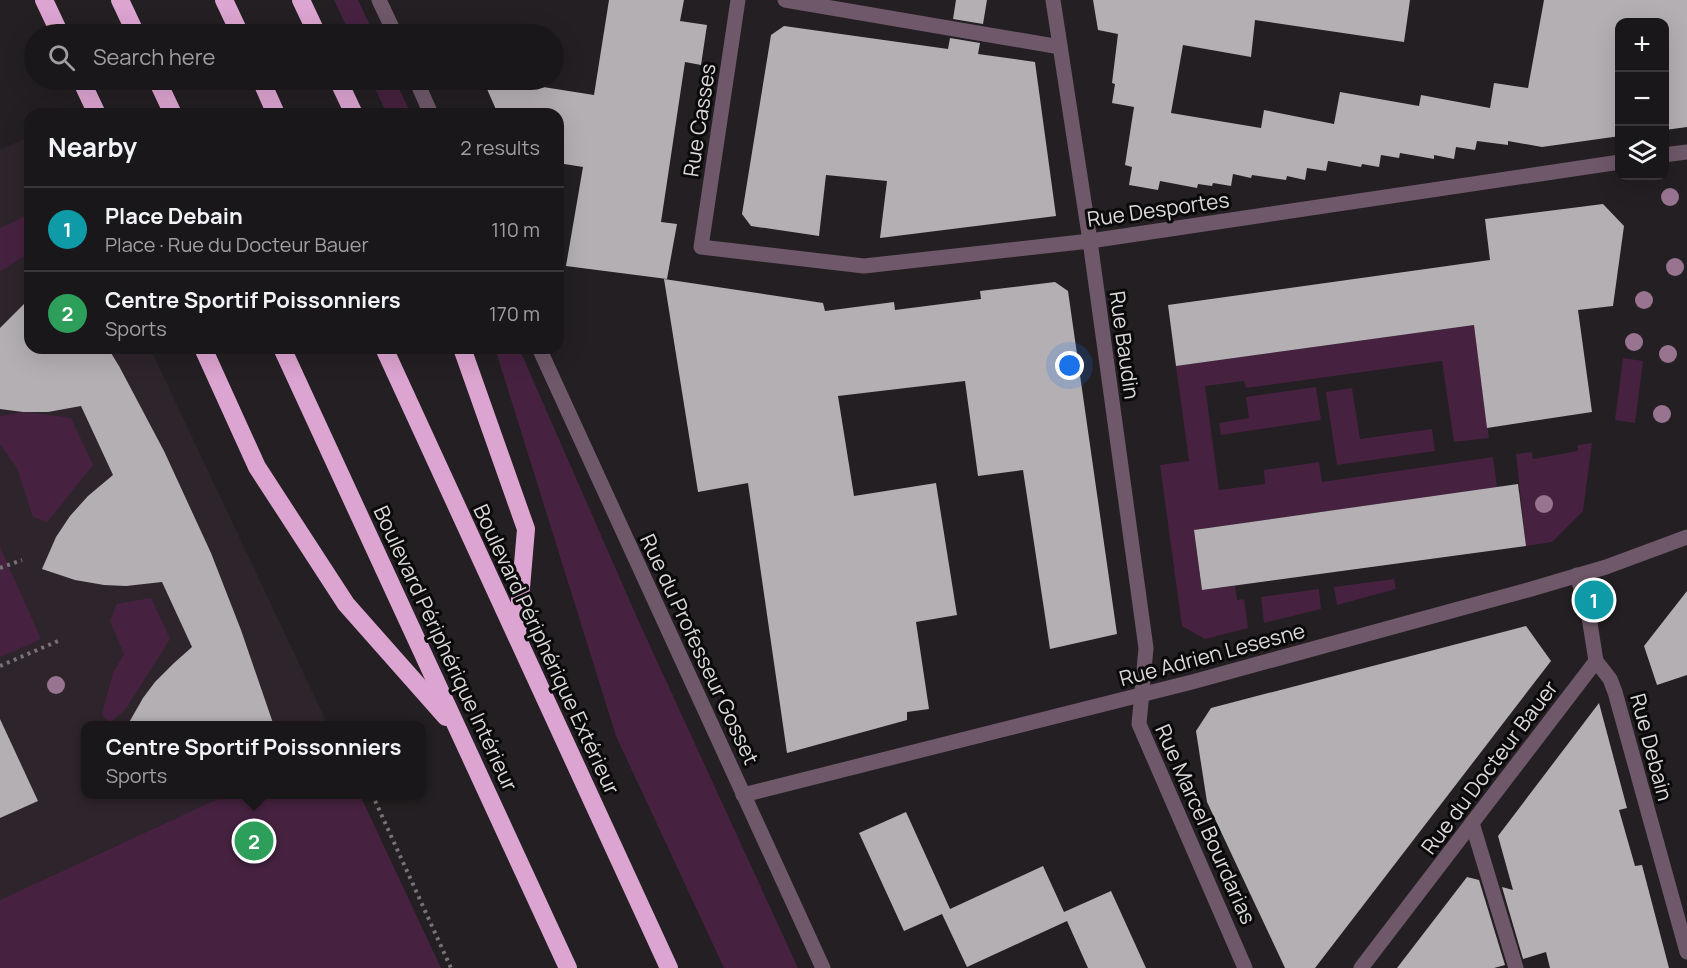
<!DOCTYPE html>
<html lang="en">
<head>
<meta charset="utf-8">
<style>
	:root { --surface:#1a171a; --page:#272427; --text:#f1f3f6; --muted:#9f9fa2; --line:#383639; --accent:#ea580c }
	body { margin:0; font-family:Manrope,sans-serif; background:var(--page); color:var(--text) }
	.controls { position:absolute; right:18px; top:18px; display:grid; overflow:hidden; border-radius:12px; box-shadow:0 6px 24px #0002 }
	.controls button { width:54px; height:54px; display:grid; place-items:center; padding:0; border:0; border-bottom:2px solid var(--line); background:var(--surface); color:var(--text); font:30px sans-serif }
	.you { position:absolute; left:1070px; top:366px; width:21px; height:21px; margin:-15px; border:4px solid #fff; border-radius:50%; background:#1a73e8; box-shadow:0 0 0 9px #1a73e833 }
	.badge { display:grid; place-items:center; width:39px; height:39px; border-radius:50%; background:var(--accent); color:#fff; font-size:20px; font-weight:700 }
	.pin { position:absolute; translate:-50% -50%; border:3px solid #fff; box-shadow:0 2px 6px #0006 }
	.popup { position:absolute; left:81px; top:721px; width:345px; height:78px; box-sizing:border-box; display:grid; place-content:center; border-radius:12px; background:var(--surface); filter:drop-shadow(0 2px 4px #0005); font-size:20px; white-space:nowrap; color:var(--muted) }
	.popup b { font-size:22px; color:var(--text) }
	.popup::after { content:''; position:absolute; left:50%; top:100%; margin-left:-12px; border:12px solid transparent; border-top-color:var(--surface) }
	.list { margin:0; padding:0; list-style:none }
	h2 { display:flex; justify-content:space-between; align-items:center; height:78px; margin:0; padding:0 24px; font-size:26px }
	h2 small { font-size:20px; font-weight:400; color:var(--muted) }
	.list li { display:grid; grid-template-columns:39px 1fr auto; gap:18px; align-items:center; box-sizing:border-box; height:84px; padding:0 24px; border-top:2px solid var(--line) }
	.list b { display:block; font-size:22px; white-space:nowrap }
	.list p { margin:0; font-size:20px; white-space:nowrap; color:var(--muted) }
	.list em { font-size:20px; font-style:normal; color:var(--muted) }
	.icon { flex:none; width:33px; height:33px; fill:none; stroke:currentColor; stroke-width:2; stroke-linecap:round; stroke-linejoin:round }
	.map { position:relative; flex:none; width:1687px; height:968px; overflow:hidden }
	.search { position:absolute; background:var(--surface); box-shadow:0 6px 24px #0002; left:24px; top:24px; width:540px; height:66px; display:flex; align-items:center; gap:15px; box-sizing:border-box; padding:0 21px; border-radius:33px; color:var(--muted); font-size:22px }
	.panel { position:absolute; background:var(--surface); box-shadow:0 6px 24px #0002; left:24px; top:108px; width:540px; height:246px; border-radius:18px }
	.map>svg:first-child { display:block }
	.built { fill:#2e252c }
	.green { fill:#462240 }
	.building { fill:#b4afb3 }
	.lines { fill:none; stroke-linecap:round; stroke-linejoin:round }
	.path { stroke:#767375; stroke-width:4; stroke-dasharray:3 4.5; stroke-linecap:butt }
	.street { stroke:#6e5869; stroke-width:15 }
	.highway { stroke:#dca4d1; stroke-width:18 }
	.tree { fill:#987491 }
	.labels { text-anchor:middle; dominant-baseline:central; stroke-width:6; stroke-linejoin:round; paint-order:stroke }
	.street-label { font-size:21px; fill:#dcd9db; stroke:#0b0a0b }
</style>
</head>
<body>
<div class="map">
<svg width="1687" height="968" viewBox="0 0 1687 968">
	<rect width="100%" height="100%" fill="#231f22"/>
	<polygon class="built" points="30,136 30,348 150,348 328,725 86,726 86,794 226,795 0,900 0,150"/>
	<g class="green">
		<polygon points="334,0 358,0 374,34 350,34"/>
		<polygon points="371,80 395,80 411,114 387,114"/>
		<polygon points="30,214 30,253 0,271 0,228"/>
		<polygon points="1474,325 1489,438 1454,442 1442,361 1246,388 1244,381 1205,386 1219,490 1265,484 1264,470 1319,462 1322,482 1493,457 1497,487 1194,530 1202,590 1235,586 1237,600 1244,599 1248,628 1205,639 1182,626 1160,465 1189,461 1176,366"/>
		<polygon points="495,348 519,348 639,622 798,968 724,968 616,736"/>
		<polygon points="1623,358 1643,361 1635,423 1615,420"/>
		<polygon points="1316,387 1321,420 1221,435 1219,423 1249,418 1246,397"/>
		<polygon points="1352,388 1360,439 1432,429 1435,451 1337,465 1326,392"/>
		<polygon points="27,412 71,418 93,465 47,522 33,517 17,468 0,444 0,416"/>
		<polygon points="1592,443 1583,511 1552,542 1526,546 1516,454 1532,452 1533,459 1578,451 1578,445"/>
		<polygon points="0,547 41,639 0,657"/>
		<polygon points="1394,579 1396,589 1337,605 1334,587"/>
		<polygon points="1319,589 1321,609 1264,623 1261,597"/>
		<polygon points="151,598 170,639 125,710 109,723 102,714 113,673 124,654 110,621 117,604"/>
		<polygon points="226,795 360,795 441,968 0,968 0,900"/>
	</g>
	<g class="building">
		<polygon points="609,0 684,0 680,21 707,25 701,65 685,62 661,222 677,224 667,279 566,266 583,167 558,163 558,114 498,114 483,80 499,80 594,95"/>
		<polygon points="956,0 987,0 983,24 953,19"/>
		<polygon points="1093,0 1410,0 1404,42 1255,20 1251,57 1183,45 1171,113 1261,128 1264,110 1334,124 1340,92 1419,106 1421,95 1490,108 1494,83 1528,88 1544,0 1687,0 1687,127 1665,130 1665,22 1620,22 1620,136 1542,147 1508,141 1508,145 1477,141 1475,150 1456,147 1454,159 1434,155 1434,159 1400,153 1399,158 1381,155 1379,167 1362,164 1361,167 1328,161 1326,171 1307,168 1305,180 1287,176 1286,180 1252,175 1251,178 1233,174 1231,186 1213,183 1212,186 1198,184 1197,188 1160,181 1158,190 1129,185 1132,167 1125,165 1134,107 1112,103 1115,84 1112,83 1118,34 1098,30"/>
		<polygon points="784,26 948,49 950,38 980,43 978,54 1035,62 1056,216 880,238 887,181 826,175 819,236 751,226 742,214 771,35"/>
		<polygon points="1603,204 1624,226 1613,306 1578,310 1592,412 1487,428 1474,325 1176,366 1168,305 1490,260 1485,219"/>
		<polygon points="664,279 823,303 825,311 894,302 895,310 981,299 980,291 1055,282 1068,291 1117,634 1050,649 1023,470 978,476 965,381 838,396 854,496 936,483 957,615 916,622 929,709 907,712 907,720 787,753 748,483 698,492"/>
		<polygon points="30,298 30,348 108,348 119,366 164,451 211,553 241,630 274,726 127,726 143,698 155,682 174,663 192,647 162,582 126,586 104,585 75,580 42,569 56,537 70,516 88,496 113,475 81,406 48,412 23,412 0,409 0,328"/>
		<polygon points="1518,484 1526,546 1202,590 1194,530"/>
		<polygon points="1687,591 1687,675 1657,685 1644,646"/>
		<polygon points="1526,626 1551,661 1315,968 1285,968 1207,802 1196,731 1211,708"/>
		<polygon points="1599,703 1627,808 1619,810 1635,866 1642,865 1669,968 1550,968 1546,952 1523,959 1502,887 1513,890 1498,836"/>
		<polygon points="0,719 38,801 0,818"/>
		<polygon points="906,812 950,909 1043,866 1064,912 1111,891 1146,968 1088,968 1067,921 967,967 942,914 904,931 859,833"/>
		<polygon points="1467,877 1479,880 1505,965 1494,968 1397,968"/>
	</g>
	<g class="lines">
		<g class="path">
			<polyline points="0,568 22,560"/>
			<polyline points="0,666 58,641"/>
			<polyline points="372,794 451,968"/>
		</g>
		<g class="street">
			<polyline points="379,0 395,34"/>
			<polyline points="738,0 701,247 864,266 1090,241 1620,162"/>
			<polyline points="785,0 1060,47"/>
			<polyline points="1053,0 1090,241 1146,648 1139,724 1245,968"/>
			<polyline points="416,80 431,114"/>
			<polyline points="1664,155 1687,152"/>
			<polyline points="539,348 823,968"/>
			<polyline points="1577,575 1589,617 1596,661 1610,679 1615,692 1687,952"/>
			<polyline points="743,795 1192,682 1528,590 1606,567 1687,537"/>
			<polyline points="1472,823 1516,968"/>
			<polyline points="1361,968 1596,661"/>
		</g>
		<g class="highway">
			<polyline points="44,0 60,34"/>
			<polyline points="120,0 136,34"/>
			<polyline points="224,0 240,34"/>
			<polyline points="301,0 317,34"/>
			<polyline points="81,80 97,114"/>
			<polyline points="157,80 173,114"/>
			<polyline points="261,80 276,114"/>
			<polyline points="338,80 354,114"/>
			<polyline points="203,348 257,467 346,604 446,717"/>
			<polyline points="282,348 568,968"/>
			<polyline points="384,348 669,968"/>
			<polyline points="462,348 526,529 517,635"/>
		</g>
	</g>
	<g class="tree">
		<circle cx="1670" cy="197" r="9"/>
		<circle cx="1675" cy="267" r="9"/>
		<circle cx="1644" cy="300" r="9"/>
		<circle cx="1634" cy="342" r="9"/>
		<circle cx="1668" cy="354" r="9"/>
		<circle cx="1662" cy="414" r="9"/>
		<circle cx="1544" cy="504" r="9"/>
		<circle cx="56" cy="685" r="9"/>
	</g>
	<g class="labels">
		<g class="street-label">
			<text transform="translate(699 120) rotate(-81)">Rue Casses</text>
			<text transform="translate(1158 209) rotate(-8)">Rue Desportes</text>
			<text transform="translate(1125 345) rotate(82)">Rue Baudin</text>
			<text transform="translate(446 648) rotate(65)">Boulevard Périphérique Intérieur</text>
			<text transform="translate(547 649) rotate(65)">Boulevard Périphérique Extérieur</text>
			<text transform="translate(700 649) rotate(65)">Rue du Professeur Gosset</text>
			<text transform="translate(1212 654) rotate(-15)">Rue Adrien Lesesne</text>
			<text transform="translate(1652 747) rotate(75)">Rue Debain</text>
			<text transform="translate(1489 767) rotate(-53)">Rue du Docteur Bauer</text>
			<text transform="translate(1206 824) rotate(66)">Rue Marcel Bourdarias</text>
		</g>
	</g>
</svg>
<div class="controls">
<button>+</button>
<button>−</button>
<button><svg class="icon" aria-label="layers" viewBox="0 0 24 24"><path d="M12 4l9 5-9 5-9-5zM3 14l9 5 9-5"/></svg></button>
</div>
<div class="you"></div>
<div class="pin badge" style="left:1594px;top:600px;background:#0f9aa8">1</div>
<div class="pin badge" style="left:254px;top:841px;background:#2e9e5b">2</div>
<div class="popup"><b>Centre Sportif Poissonniers</b>Sports</div>
<div class="search"><svg class="icon" aria-label="search" viewBox="0 0 24 24"><circle cx="10" cy="10" r="6"/><path d="M15 15l6 6"/></svg>Search here</div>
<section class="panel">
<h2>Nearby<small>2 results</small></h2>
<ul class="list">
<li><span class="badge" style="background:#0f9aa8">1</span><div><b>Place Debain</b><p>Place · Rue du Docteur Bauer</p></div><em>110 m</em></li>
<li><span class="badge" style="background:#2e9e5b">2</span><div><b>Centre Sportif Poissonniers</b><p>Sports</p></div><em>170 m</em></li>
</ul>
</section>
</div>
</body>
</html>
